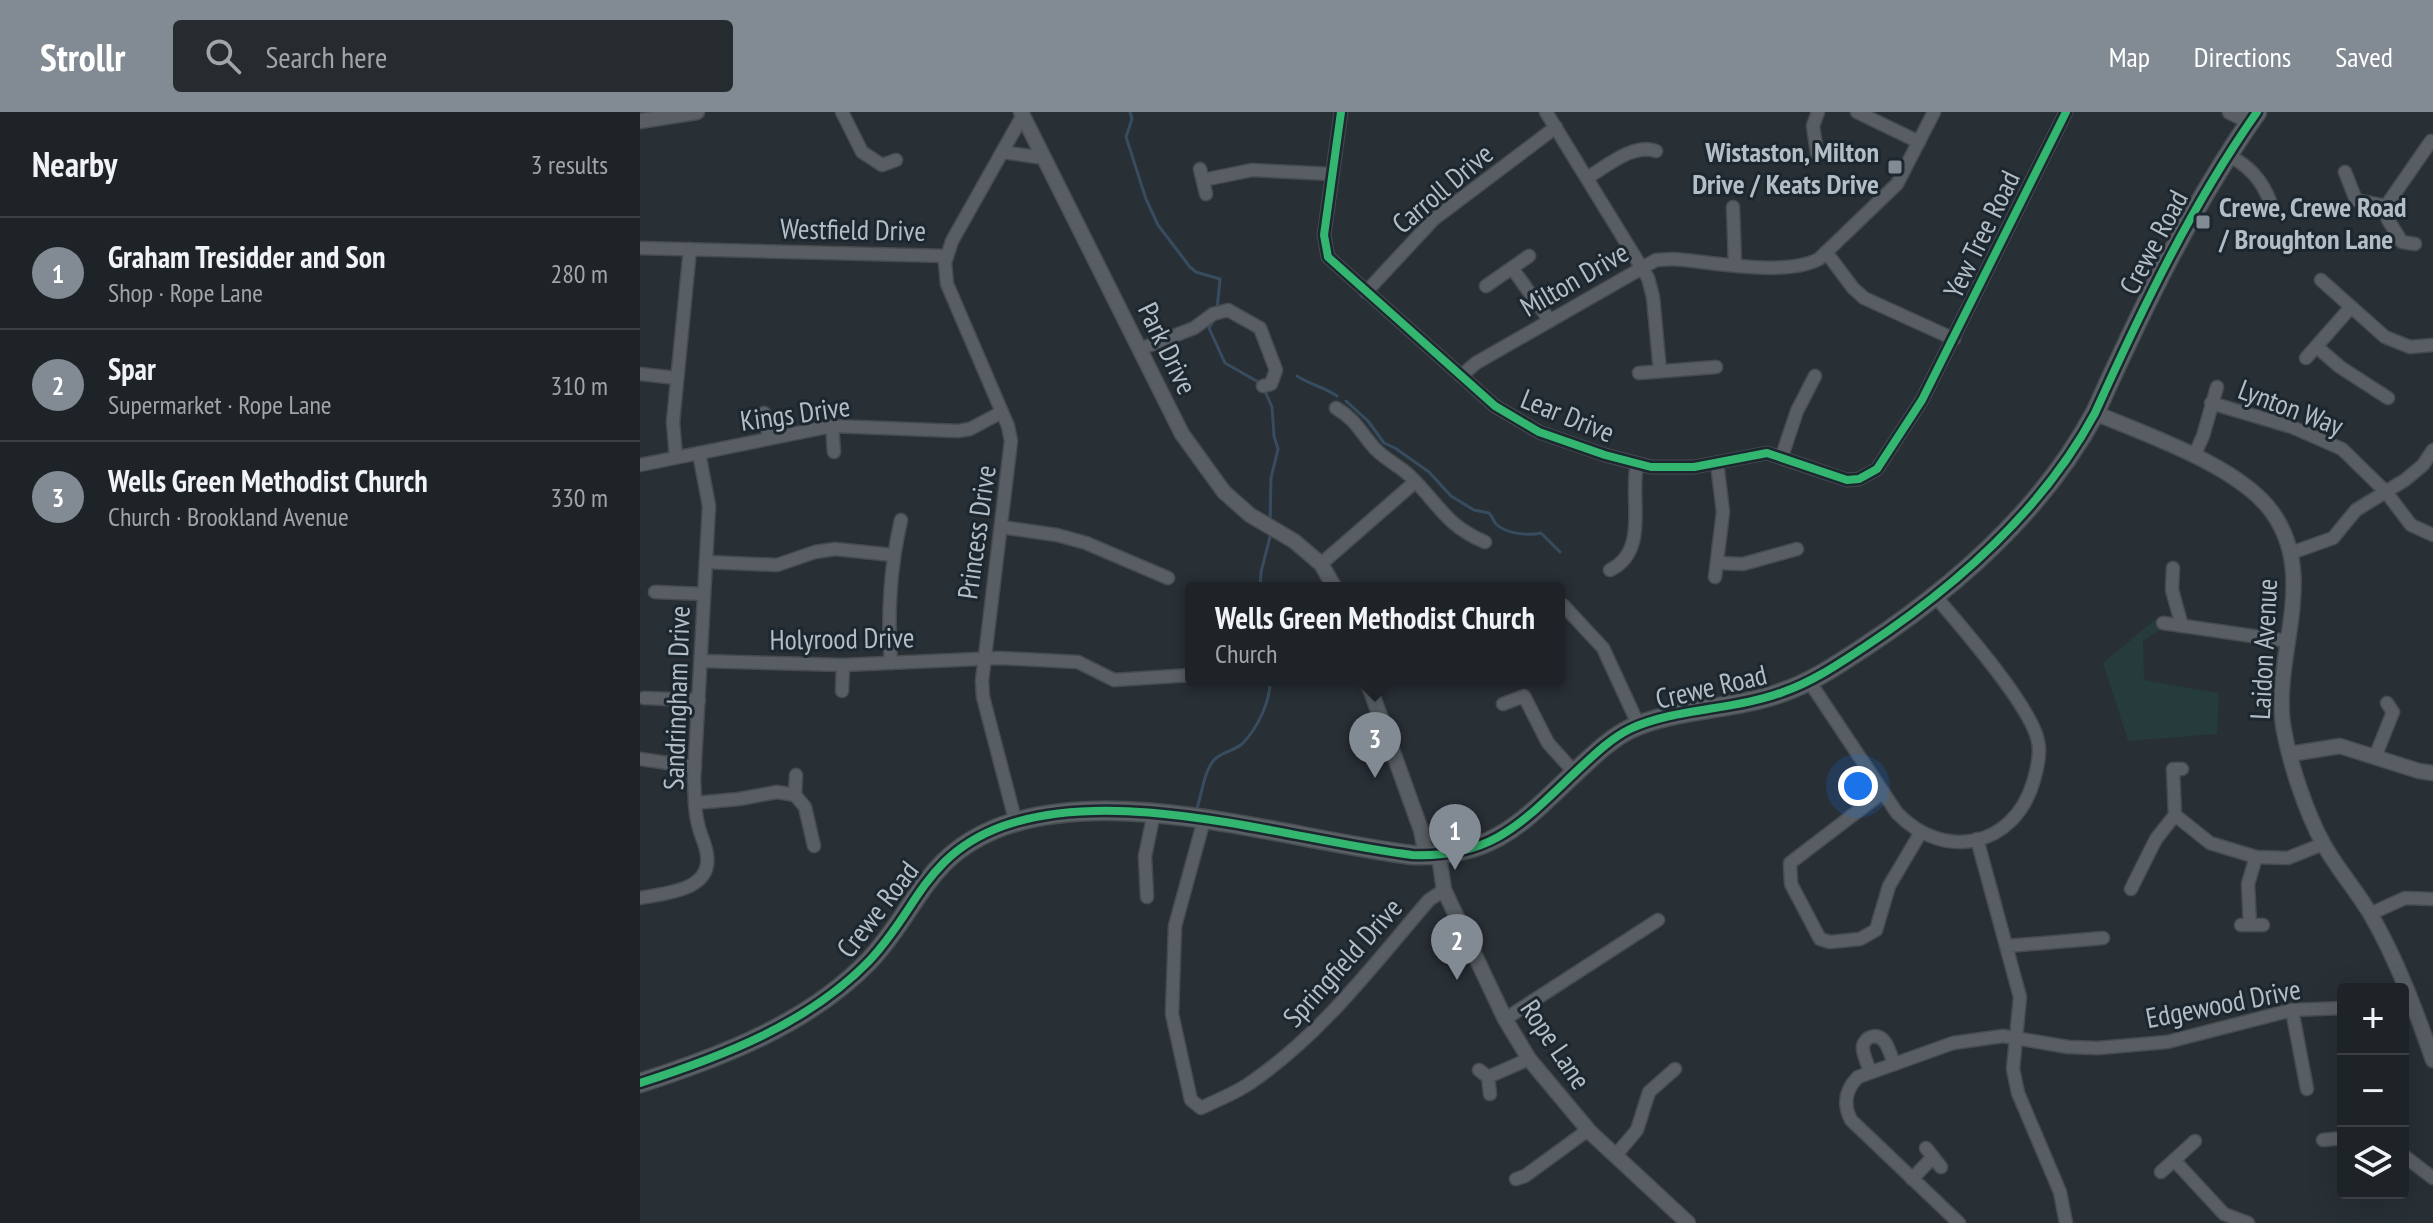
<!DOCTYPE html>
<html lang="en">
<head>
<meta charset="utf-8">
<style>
	:root { --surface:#1e2328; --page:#262b30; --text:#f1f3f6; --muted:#a1a4a8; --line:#3c4045; --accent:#828b93 }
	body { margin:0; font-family:"PT Sans Narrow",sans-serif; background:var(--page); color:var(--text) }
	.controls { position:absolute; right:24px; bottom:24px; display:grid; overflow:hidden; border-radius:8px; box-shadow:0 8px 32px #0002 }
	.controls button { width:72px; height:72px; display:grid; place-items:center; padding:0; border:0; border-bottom:2px solid var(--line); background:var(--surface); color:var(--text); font:40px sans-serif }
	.you { position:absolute; left:1218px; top:674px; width:28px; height:28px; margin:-20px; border:6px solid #fff; border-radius:50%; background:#1a73e8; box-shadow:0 0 0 12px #1a73e833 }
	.badge { display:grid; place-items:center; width:52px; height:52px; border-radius:50%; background:var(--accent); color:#fff; font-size:26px; font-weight:700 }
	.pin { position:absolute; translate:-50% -66px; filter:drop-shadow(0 2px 4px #0008) }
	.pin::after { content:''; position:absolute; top:42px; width:28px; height:24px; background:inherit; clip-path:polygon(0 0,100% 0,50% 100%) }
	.popup { position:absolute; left:545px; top:470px; width:380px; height:104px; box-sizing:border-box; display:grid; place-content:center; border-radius:8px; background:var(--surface); filter:drop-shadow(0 2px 6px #0005); font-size:26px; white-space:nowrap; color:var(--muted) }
	.popup b { font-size:30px; color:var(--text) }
	.popup::after { content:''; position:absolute; left:50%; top:100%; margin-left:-16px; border:16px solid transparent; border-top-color:var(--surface) }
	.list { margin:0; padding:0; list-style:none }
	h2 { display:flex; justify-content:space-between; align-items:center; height:104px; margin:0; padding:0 32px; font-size:34px }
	h2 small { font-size:26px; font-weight:400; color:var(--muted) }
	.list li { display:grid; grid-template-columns:52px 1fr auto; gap:24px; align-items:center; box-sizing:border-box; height:112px; padding:0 32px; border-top:2px solid var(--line) }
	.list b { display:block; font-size:30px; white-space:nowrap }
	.list p { margin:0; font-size:26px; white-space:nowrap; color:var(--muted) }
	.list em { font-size:26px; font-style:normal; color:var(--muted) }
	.icon { flex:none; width:44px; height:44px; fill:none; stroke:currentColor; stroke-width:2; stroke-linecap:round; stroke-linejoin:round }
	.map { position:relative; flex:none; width:1793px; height:1111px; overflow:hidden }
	header { display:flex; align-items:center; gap:48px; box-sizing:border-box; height:112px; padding:0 40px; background:var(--accent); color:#fff }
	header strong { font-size:38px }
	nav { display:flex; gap:44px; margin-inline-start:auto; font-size:28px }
	.search { width:560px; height:72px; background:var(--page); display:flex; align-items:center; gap:20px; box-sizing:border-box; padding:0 28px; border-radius:8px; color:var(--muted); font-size:30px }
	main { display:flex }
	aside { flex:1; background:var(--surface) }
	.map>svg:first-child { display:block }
	.green { fill:#263b3b }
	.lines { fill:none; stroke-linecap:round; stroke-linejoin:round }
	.stream { stroke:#374d5f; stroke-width:3 }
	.minor-casing { stroke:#464b50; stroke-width:15 }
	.tertiary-casing { stroke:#464b50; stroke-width:17 }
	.primary-casing { stroke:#464c52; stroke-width:21 }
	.minor { stroke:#585e63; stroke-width:12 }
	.tertiary { stroke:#585e63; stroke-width:14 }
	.primary { stroke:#5b6065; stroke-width:18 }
	.cycleway-casing { stroke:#1c272f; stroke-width:13 }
	.cycleway { stroke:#33b770; stroke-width:8 }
	.poi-dot { fill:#828b93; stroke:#1c272f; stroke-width:3 }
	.labels { text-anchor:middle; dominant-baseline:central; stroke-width:6; stroke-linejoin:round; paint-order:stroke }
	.poi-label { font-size:28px; font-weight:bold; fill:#b2bdc6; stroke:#1c272f; text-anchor:end }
	.street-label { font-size:28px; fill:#b2bdc6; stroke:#1c272f }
</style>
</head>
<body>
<header>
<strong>Strollr</strong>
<div class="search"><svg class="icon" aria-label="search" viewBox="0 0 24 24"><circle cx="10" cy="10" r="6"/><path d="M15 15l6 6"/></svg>Search here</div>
<nav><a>Map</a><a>Directions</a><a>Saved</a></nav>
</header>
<main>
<aside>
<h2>Nearby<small>3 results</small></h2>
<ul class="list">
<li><span class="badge">1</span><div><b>Graham Tresidder and Son</b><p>Shop · Rope Lane</p></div><em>280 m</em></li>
<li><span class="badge">2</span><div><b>Spar</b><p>Supermarket · Rope Lane</p></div><em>310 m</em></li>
<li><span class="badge">3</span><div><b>Wells Green Methodist Church</b><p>Church · Brookland Avenue</p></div><em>330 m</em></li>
</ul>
</aside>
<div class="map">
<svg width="1793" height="1111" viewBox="0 0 1793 1111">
	<rect width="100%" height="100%" fill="#282f35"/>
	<polygon class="green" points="1517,506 1524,515 1503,529 1504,568 1579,581 1577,622 1488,629 1463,551"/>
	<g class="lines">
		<g class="stream">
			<polyline points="490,0 492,7 486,25 506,87 518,113 550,155 556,160 580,167 577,198"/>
			<polyline points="574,208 569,216 585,251 620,271"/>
			<path d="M657,264C671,273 684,275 697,284"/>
			<polyline points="624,277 632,295 634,324 638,337 631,366 630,410"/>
			<path d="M706,289L728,309L744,331L755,336L789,360L811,384L834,398L849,401C852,404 853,408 856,412C866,422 889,424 901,421L920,440"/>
			<polyline points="620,476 621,460 631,421"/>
			<path d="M557,696C562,682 564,659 574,648C582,640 594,639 602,632C617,617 631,589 630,568"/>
		</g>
		<g class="minor-casing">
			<g id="minor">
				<polyline points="202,0 222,40 242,53 256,48"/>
				<polyline points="701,0 684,123 688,145 855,294 899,320 965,343 1011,355 1054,355 1127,341 1207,368 1219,367 1237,357 1282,288 1426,0"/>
				<polyline points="906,0 1008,166 1013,185 1020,259"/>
				<polyline points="1217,0 1279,30"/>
				<polyline points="362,40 404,46"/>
				<polyline points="1177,41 1173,14 1178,0"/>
				<path d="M1588,43C1609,54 1621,67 1630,89"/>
				<polyline points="560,57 566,82"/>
				<polyline points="1705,60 1716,88 1746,94 1791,29"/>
				<path d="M947,66C967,54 993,31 1016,39"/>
				<polyline points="563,68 612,58 692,62"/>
				<polyline points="1746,94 1748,108 1762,130 1775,132"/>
				<polyline points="1093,95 1095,152"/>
				<polyline points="0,136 306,144"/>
				<polyline points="1186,140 1213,176 1224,186 1314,227"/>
				<polyline points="872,156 910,209"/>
				<polyline points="1681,168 1745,225 1770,235 1793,233"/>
				<polyline points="846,174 889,144"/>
				<polyline points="726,180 794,107 916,15"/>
				<polyline points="1677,235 1700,255 1748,286"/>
				<polyline points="500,237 554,216 573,202 588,198 620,216 636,258 631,272 623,274"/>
				<polyline points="1666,246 1711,195"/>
				<polyline points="999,261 1076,255"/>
				<polyline points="0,262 37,266"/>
				<path d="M821,264L836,251L1016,148L1034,147C1073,150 1146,165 1179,147L1257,72L1294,0"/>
				<polyline points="1571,291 1652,315 1702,337 1746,380 1771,413 1793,423"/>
				<path d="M696,296C713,306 719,317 731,332C741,346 758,352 770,364C799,392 805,413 845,430"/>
				<polyline points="124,301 129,326"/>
				<polyline points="192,314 194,340"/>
				<polyline points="1142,344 1157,299 1175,264"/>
				<polyline points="1554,344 1563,324 1577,275"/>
				<polyline points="36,345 33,310 50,137"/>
				<polyline points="0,353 192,314 318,319 330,317 362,300"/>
				<polyline points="361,415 417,423 446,431 528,466"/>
				<polyline points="1651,441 1693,426 1716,398 1765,368 1783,353 1793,338"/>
				<polyline points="66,450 137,453 175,440 195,437 253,443"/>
				<polyline points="1078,451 1103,452 1157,437"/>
				<polyline points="681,452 775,370"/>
				<polyline points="1533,456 1532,478 1542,514"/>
				<path d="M970,458C1010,439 989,385 997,352"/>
				<polyline points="1075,465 1083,400 1077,351"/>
				<polyline points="15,480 64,482"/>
				<polyline points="923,493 963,536 999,614"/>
				<polyline points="1523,511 1647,529"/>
				<polyline points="61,549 203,553 360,546 438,550 474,568 551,563"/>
				<path d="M251,551C247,501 250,456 261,408"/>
				<path d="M1169,569L1257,701C1303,749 1373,736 1393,671C1397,658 1401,642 1398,629C1391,594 1320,513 1295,484"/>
				<polyline points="202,579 203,553"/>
				<polyline points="4,586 59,588"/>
				<polyline points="863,592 884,584 908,631 935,661"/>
				<polyline points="1735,645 1753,600 1747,591"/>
				<polyline points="0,647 55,655"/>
				<polyline points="1542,657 1533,657 1535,703 1570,731 1616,745 1648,746 1683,732"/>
				<polyline points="1243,680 1150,751 1151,772 1180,827 1190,830 1220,827 1236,818 1249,774 1281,720"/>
				<polyline points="155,683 156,663"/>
				<polyline points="55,691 99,687 137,680 155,683 165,695 174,734"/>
				<path d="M564,708L535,814L532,902L551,988L561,996C577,988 596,981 610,971C682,922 733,853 789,788L804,778"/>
				<polyline points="376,711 343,585 342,569 371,329 368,314 307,172 305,151 312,129 383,3"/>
				<polyline points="1337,727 1380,885 1373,957 1378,981 1420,1080 1426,1111"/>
				<polyline points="1491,777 1516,727 1535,703"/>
				<polyline points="507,785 505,744 514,701"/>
				<path d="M0,786C25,781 72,779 67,743C66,732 60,723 58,712C54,698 55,682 54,667L69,394L59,341"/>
				<polyline points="1730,802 1765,786 1793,787"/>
				<polyline points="1601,813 1623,813"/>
				<polyline points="1610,813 1608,772 1616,745"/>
				<polyline points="1367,834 1463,826"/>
				<polyline points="1652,898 1667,977"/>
				<polyline points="865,907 1018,808"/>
				<polyline points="839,958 848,965 850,982"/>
				<path d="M1230,960C1228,952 1222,942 1223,934C1224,930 1227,926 1231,925C1246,920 1250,942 1254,952"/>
				<polyline points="848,965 889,947"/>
				<polyline points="1683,1028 1703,1026"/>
				<polyline points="1286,1036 1301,1055"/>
				<polyline points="1763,1043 1793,1066"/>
				<polyline points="975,1044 997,1018 1009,980 1035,957"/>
				<polyline points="1534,1048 1584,1102 1608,1111"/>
				<polyline points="1521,1060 1555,1029"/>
				<polyline points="876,1067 885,1064 948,1018"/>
				<polyline points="1272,1067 1293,1045"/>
				<path d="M1319,1111L1211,1008C1203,992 1205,978 1218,965L1313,931L1363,924L1428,935L1458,936L1527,930L1652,898L1703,896"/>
			</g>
		</g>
		<g class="tertiary-casing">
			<g id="tertiary">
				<polyline points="381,0 542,322 584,380 610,403 654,429 681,452 695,476"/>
				<polyline points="1590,0 1610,10"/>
				<polyline points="0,9 57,0"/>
				<path d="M1455,301C1507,323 1599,354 1632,400C1679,465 1633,542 1643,613C1649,649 1666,701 1684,733C1698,758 1717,779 1731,803C1757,848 1776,899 1793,948"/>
				<polyline points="727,568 781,718 786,744"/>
				<polyline points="1650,642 1700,634 1779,659 1793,661"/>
				<polyline points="799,744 804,778 865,907 889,947 950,1020 1048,1111"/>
			</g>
		</g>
		<g class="primary-casing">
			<path id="primary" d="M0,971C81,945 168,912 229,849C279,796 284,743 363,714C481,672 650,728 772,743C856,746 885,707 942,654C957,640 972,626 990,617C1034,596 1096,598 1143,580C1172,570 1197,553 1223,536C1314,476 1403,398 1455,301C1502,197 1551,94 1617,0"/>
		</g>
		<use href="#minor" class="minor"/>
		<use href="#tertiary" class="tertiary"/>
		<use href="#primary" class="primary"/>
		<g class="cycleway-casing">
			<g id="cycleway">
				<polyline points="701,0 684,123 688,145 855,294 899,320 965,343 1011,355 1054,355 1127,341 1207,368 1219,367 1237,357 1282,288 1426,0"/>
				<path d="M0,971C81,945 168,912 229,849C279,796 284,743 363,714C481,672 650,728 772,743C856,746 885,707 942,654C957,640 972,626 990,617C1034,596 1096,598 1143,580C1172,570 1197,553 1223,536C1314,476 1403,398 1455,301C1502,197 1551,94 1617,0"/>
			</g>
		</g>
		<use href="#cycleway" class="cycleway"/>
	</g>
	<g class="poi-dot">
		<rect x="1247" y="47" width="16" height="16" rx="4"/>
		<rect x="1555" y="102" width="16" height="16" rx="4"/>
	</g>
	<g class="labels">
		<g class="poi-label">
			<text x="1239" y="39">Wistaston, Milton<tspan x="1239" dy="32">Drive / Keats Drive</tspan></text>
			<text x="1579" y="94" text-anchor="start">Crewe, Crewe Road<tspan x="1579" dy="32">/ Broughton Lane</tspan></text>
		</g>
		<g class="street-label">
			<text transform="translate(802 76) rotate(-40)">Carroll Drive</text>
			<text transform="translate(213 117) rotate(1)">Westfield Drive</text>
			<text transform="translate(1341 122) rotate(-64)">Yew Tree Road</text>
			<text transform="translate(1513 130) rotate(-62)">Crewe Road</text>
			<text transform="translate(934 167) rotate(-30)">Milton Drive</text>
			<text transform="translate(528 236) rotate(64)">Park Drive</text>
			<text transform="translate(1651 295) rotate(21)">Lynton Way</text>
			<text transform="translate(155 301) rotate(-8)">Kings Drive</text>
			<text transform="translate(928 303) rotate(22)">Lear Drive</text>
			<text transform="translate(336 420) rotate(-82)">Princess Drive</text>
			<text transform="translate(202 526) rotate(-1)">Holyrood Drive</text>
			<text transform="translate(1623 537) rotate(-87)">Laidon Avenue</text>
			<text transform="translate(1071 574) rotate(-13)">Crewe Road</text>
			<text transform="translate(36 586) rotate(-88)">Sandringham Drive</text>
			<text transform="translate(237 797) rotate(-52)">Crewe Road</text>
			<text transform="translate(702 850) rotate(-48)">Springfield Drive</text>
			<text transform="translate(1583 891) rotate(-11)">Edgewood Drive</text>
			<text transform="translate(916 932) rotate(56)">Rope Lane</text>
		</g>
	</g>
</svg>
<div class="controls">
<button>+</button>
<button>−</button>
<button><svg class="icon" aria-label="layers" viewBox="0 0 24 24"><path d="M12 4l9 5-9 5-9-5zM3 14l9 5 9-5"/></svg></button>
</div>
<div class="you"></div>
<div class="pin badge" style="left:815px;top:758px">1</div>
<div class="pin badge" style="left:817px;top:868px">2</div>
<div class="pin badge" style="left:735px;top:666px">3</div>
<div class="popup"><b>Wells Green Methodist Church</b>Church</div>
</div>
</main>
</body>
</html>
